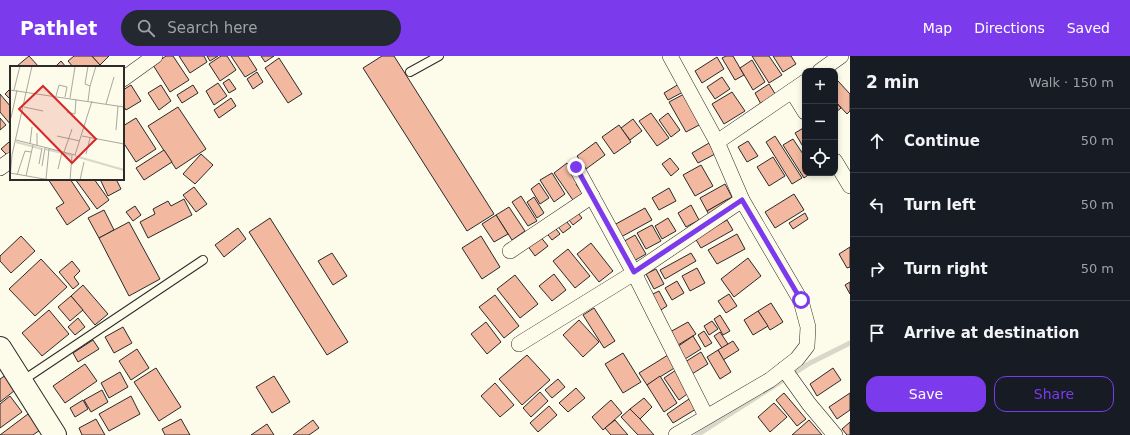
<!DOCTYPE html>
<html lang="en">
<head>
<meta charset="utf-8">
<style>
	:root { --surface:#171b24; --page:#242831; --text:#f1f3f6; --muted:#9ea1a6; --line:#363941; --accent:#7c3aed }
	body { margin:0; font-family:"DejaVu Sans",sans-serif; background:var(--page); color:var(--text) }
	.controls { position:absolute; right:12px; top:12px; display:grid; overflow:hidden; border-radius:8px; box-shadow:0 2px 6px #0003 }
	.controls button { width:36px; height:36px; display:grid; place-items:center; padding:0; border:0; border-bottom:1px solid var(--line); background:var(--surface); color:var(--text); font:20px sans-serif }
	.stop { position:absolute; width:12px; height:12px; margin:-9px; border:3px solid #7c3aed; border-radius:50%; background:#fff }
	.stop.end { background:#7c3aed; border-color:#fff; box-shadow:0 1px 4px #0008 }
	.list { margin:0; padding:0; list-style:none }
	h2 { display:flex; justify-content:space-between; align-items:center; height:52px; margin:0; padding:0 16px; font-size:17px }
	h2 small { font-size:13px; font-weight:400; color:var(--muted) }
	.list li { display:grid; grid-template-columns:26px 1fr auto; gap:12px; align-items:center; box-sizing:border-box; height:64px; padding:0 16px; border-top:1px solid var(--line) }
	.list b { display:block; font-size:15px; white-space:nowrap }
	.list em { font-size:13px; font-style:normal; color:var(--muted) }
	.actions { display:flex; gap:8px; padding:12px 16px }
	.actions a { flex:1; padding:9px 0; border:1px solid var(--accent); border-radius:12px; text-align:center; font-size:14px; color:var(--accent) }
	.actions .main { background:var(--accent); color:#fff }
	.icon { flex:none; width:22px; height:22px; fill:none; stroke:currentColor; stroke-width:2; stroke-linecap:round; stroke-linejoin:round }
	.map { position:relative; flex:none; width:850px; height:379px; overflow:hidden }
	header { display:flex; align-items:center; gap:24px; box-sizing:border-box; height:56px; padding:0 20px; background:var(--accent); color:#fff }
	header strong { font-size:19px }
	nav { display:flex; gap:22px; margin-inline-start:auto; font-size:14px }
	.search { width:280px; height:36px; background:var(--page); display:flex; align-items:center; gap:10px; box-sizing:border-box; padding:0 14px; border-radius:22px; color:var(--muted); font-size:15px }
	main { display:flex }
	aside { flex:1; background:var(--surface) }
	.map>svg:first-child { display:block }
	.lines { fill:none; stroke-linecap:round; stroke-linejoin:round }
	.stream { stroke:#d8d7c9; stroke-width:5 }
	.building { fill:#f2b8a0; stroke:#2b2b2b }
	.lane-casing { stroke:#2b2b2b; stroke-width:10 }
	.street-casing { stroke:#2b2b2b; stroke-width:16 }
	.secondary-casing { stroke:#2b2b2b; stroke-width:24 }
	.lane { stroke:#fdfbea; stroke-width:8 }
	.street { stroke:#fdfbea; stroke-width:15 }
	.secondary { stroke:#fdfbea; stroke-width:22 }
	.route { stroke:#7c3aed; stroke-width:5 }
	.inset-river { fill:none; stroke:#d8d7c9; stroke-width:2 }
	.inset-road { fill:none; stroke:#a9a89e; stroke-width:1 }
	.view { fill:#d62828; fill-opacity:0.15; stroke:#d62828; stroke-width:2 }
	.inset-edge { fill:none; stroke:#2b2b2b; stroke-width:2 }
</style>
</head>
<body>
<header>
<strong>Pathlet</strong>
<div class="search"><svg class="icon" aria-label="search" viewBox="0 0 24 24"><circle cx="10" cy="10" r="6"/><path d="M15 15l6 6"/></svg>Search here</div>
<nav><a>Map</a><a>Directions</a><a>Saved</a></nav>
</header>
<main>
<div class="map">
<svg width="850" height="379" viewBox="0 0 850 379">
	<rect width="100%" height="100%" fill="#fdfbea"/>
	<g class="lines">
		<polyline class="stream" points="697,379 810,307 850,287"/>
	</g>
	<g class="building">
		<polygon points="29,0 39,11 18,11 17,10"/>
		<polygon points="74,0 92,0 100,9 97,11 73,11 68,5"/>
		<polygon points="92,0 109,0 100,9"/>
		<polygon points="166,0 173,0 189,24 170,36 153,9"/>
		<polygon points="179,0 204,0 207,6 190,17"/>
		<polygon points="207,0 218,0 210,5"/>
		<polygon points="221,0 227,0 236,14 220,25 209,8"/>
		<polygon points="231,0 248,0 257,14 245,21"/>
		<polygon points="261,0 274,0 265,6"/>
		<polygon points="382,0 394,0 494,158 467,175 363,12"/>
		<polygon points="726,0 733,0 744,19 735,24 722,2"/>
		<polygon points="752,0 769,0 782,19 769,27"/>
		<polygon points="773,0 791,0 796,8 783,16"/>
		<polygon points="717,1 724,13 702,27 695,15"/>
		<polygon points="279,2 302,38 288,47 265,12"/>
		<polygon points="752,4 765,26 753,34 740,12"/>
		<polygon points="61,5 66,11 55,11"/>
		<polygon points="257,16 263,26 253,33 247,23"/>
		<polygon points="722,21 730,33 715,43 707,31"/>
		<polygon points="229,23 236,33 229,37 223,27"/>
		<polygon points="838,25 850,38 850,55 847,58 835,45 835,27"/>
		<polygon points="218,27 227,40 214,49 206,35"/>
		<polygon points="679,28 683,36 668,44 664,37"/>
		<polygon points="769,28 777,41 762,50 755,37"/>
		<polygon points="131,29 141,45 126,54 123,49 123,34"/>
		<polygon points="161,29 171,45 159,54 148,37"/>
		<polygon points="193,29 198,37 182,47 177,39"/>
		<polygon points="11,32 11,44 5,38"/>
		<polygon points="732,36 745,55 724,68 712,48"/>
		<polygon points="0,38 11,51 11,69 0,56"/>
		<polygon points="684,38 701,68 686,76 669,46"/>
		<polygon points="231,42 236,50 219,62 214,54"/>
		<polygon points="835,45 841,52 835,57"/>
		<polygon points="178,51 206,93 176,113 148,70"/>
		<polygon points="651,57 669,82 657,90 639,65"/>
		<polygon points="668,57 680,74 671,81 659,64"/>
		<polygon points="0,62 6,69 0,74"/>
		<polygon points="136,62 156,93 136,106 123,86 123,70"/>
		<polygon points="633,63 642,75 630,84 621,72"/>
		<polygon points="619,69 631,86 614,98 602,81"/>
		<polygon points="805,71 805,94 795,77"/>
		<polygon points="775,80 802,122 792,128 766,86"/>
		<polygon points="793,83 805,101 805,117 811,117 804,122 783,89"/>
		<polygon points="748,85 758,100 747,106 738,91"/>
		<polygon points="9,86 11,88 11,97 8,100 1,93"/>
		<polygon points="596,86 605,99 586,113 577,100"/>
		<polygon points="709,87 715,98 698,107 692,97"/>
		<polygon points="164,94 172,106 144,124 136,112"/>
		<polygon points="201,98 213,109 195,128 183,118"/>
		<polygon points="773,101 785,120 769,130 757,111"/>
		<polygon points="670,102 679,113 671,120 662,108"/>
		<polygon points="567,107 581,125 576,128 584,140 575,147 554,117"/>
		<polygon points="701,109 713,130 695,140 683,119"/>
		<polygon points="552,117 565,138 554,146 540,124"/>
		<polygon points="48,123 70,123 90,153 67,169 56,152 64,147"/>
		<polygon points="75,123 94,123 109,144 97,153"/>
		<polygon points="100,123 116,123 121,133 108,140"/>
		<polygon points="539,127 549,142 540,148 531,133"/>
		<polygon points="725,128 732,141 707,155 700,142"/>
		<polygon points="194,131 207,148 196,156 183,139"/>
		<polygon points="669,132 676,145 659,154 652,142"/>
		<polygon points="794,138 804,154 775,172 765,156"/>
		<polygon points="521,140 537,165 528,170 512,146"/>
		<polygon points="534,141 544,157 537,162 527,146"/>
		<polygon points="184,143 192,159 148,182 140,166 155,158 153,153 168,145 171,150"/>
		<polygon points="728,143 731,149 710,161 707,155"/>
		<polygon points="691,149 699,164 686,171 678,157"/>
		<polygon points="135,150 141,159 133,165 126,156"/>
		<polygon points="509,151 525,175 512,184 496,159"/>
		<polygon points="645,152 652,164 621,181 614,169"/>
		<polygon points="575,153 582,162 573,169 566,160"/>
		<polygon points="104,154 114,174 99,182 88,162"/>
		<polygon points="805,157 808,163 793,173 789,167"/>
		<polygon points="496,159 508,178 494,186 482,168"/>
		<polygon points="563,161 571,171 563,177 555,167"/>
		<polygon points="270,162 348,286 327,299 249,176"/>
		<polygon points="668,162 676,175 662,183 655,170"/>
		<polygon points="727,164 733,174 701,192 695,182"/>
		<polygon points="129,166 160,223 129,240 99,182"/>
		<polygon points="553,169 560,178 552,184 545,175"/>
		<polygon points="652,169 661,185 646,193 637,177"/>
		<polygon points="238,172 246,183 224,201 215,189"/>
		<polygon points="737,178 745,193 717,208 708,194"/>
		<polygon points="539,179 548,190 535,200 527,189"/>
		<polygon points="635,179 646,198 632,206 621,187"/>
		<polygon points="21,180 35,195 11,217 0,205 0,200"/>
		<polygon points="481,180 500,211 482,223 462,192"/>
		<polygon points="591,187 613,215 599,226 577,198"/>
		<polygon points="850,191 850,211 847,212 839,198"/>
		<polygon points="568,193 590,220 575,232 553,205"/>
		<polygon points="332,197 347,220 333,229 318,205"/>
		<polygon points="691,197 696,205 665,223 660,214"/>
		<polygon points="748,202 761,220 734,241 721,223"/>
		<polygon points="41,203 67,231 35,260 9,233"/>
		<polygon points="72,205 80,215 74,221 79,228 73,233 59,216"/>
		<polygon points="697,212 705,227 690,235 682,220"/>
		<polygon points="656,213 664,228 654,233 646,218"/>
		<polygon points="554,218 566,234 552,245 539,230"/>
		<polygon points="515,219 538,248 520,262 497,233"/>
		<polygon points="677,225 684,237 672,244 665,232"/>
		<polygon points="850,226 850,238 845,229"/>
		<polygon points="83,229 108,258 95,269 71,240"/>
		<polygon points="659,235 667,250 656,257 647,241"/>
		<polygon points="729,238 737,250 726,257 718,245"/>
		<polygon points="495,239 519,270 504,282 479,251"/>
		<polygon points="71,240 83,254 70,265 58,251"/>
		<polygon points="771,247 783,266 770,274 758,255"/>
		<polygon points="594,252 615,285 604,292 583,259"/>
		<polygon points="49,254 69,278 42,300 22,277"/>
		<polygon points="758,255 768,270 753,279 744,264"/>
		<polygon points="720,259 730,275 723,279 714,263"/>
		<polygon points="78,262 85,271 75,279 68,271"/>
		<polygon points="579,264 599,286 583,301 563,279"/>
		<polygon points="712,265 718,273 709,279 704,270"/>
		<polygon points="486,266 501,286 487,298 471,278"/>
		<polygon points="688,266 696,278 678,289 670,276"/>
		<polygon points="123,271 132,287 114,297 105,281"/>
		<polygon points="704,275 712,287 705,291 698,279"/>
		<polygon points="720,276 728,288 722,292 714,280"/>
		<polygon points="693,280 701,293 685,303 677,291"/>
		<polygon points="93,284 99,293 78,306 73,297"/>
		<polygon points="733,285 739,294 723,304 718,294"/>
		<polygon points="137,293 149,312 131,324 119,305"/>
		<polygon points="718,294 731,316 720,323 707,301"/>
		<polygon points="701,296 708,308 692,318 685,306"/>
		<polygon points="623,297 641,326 623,337 605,308"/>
		<polygon points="527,299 550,324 522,349 499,323"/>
		<polygon points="668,299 676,311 647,329 639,317"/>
		<polygon points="85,308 97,325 65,347 53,330"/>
		<polygon points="156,312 181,351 159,365 134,326"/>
		<polygon points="833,312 841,324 817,340 810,328"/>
		<polygon points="676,314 690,336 679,344 664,322"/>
		<polygon points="120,316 128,331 109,342 101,327"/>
		<polygon points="9,317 19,331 0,346 0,323"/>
		<polygon points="274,320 290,346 272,357 256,331"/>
		<polygon points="660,320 677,347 664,356 647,329"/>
		<polygon points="558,323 565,331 552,342 545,334"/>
		<polygon points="495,327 514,349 500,361 481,340"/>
		<polygon points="576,332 585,342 568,356 559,347"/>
		<polygon points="102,334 108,346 91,356 84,344"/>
		<polygon points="540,336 548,345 531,361 523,352"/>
		<polygon points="784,337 806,363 797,370 776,344"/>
		<polygon points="850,337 850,354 837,363 829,351"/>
		<polygon points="10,340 22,356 0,372 0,348"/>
		<polygon points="131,340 140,358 109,375 99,358"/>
		<polygon points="644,342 652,351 640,363 630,353"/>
		<polygon points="689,343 696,353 673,367 667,358"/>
		<polygon points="83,344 88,353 75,361 70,352"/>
		<polygon points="611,344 622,357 603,374 592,361"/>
		<polygon points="774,347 787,361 770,376 758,361"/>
		<polygon points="549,350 557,359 538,376 530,367"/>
		<polygon points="630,353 640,363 654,379 638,379 621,361"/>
		<polygon points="28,358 40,374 33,379 0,379"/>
		<polygon points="96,363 105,379 82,379 79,372"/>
		<polygon points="181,363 190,379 165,379 162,373"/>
		<polygon points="313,364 319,372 309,379 293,379"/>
		<polygon points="615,364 628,379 611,379 605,372"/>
		<polygon points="809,364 822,379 792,379"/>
		<polygon points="850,366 850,379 847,379 842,373"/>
		<polygon points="267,368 274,379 251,379"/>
	</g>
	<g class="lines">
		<g class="lane-casing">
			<g id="lane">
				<polyline points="410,16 439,0"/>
				<polyline points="22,325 203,204"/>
			</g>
		</g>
		<g class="street-casing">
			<g id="street">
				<polyline points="670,0 717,86 742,144 801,245 808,271 807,290 797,303 770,324 676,379"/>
				<polyline points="820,15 841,0"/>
				<polyline points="123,23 155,0"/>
				<polyline points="792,35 805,56"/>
				<polyline points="717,86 805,26"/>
				<polyline points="835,105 850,130"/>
				<polyline points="576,111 634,217 706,360"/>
				<polyline points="0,112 11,104"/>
				<polyline points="510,195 592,140"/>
				<polyline points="519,288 634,217 742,144"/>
				<polyline points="784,313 809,348 835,379"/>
			</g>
		</g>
		<g class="secondary-casing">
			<polyline id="secondary" points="0,292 55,379"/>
		</g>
		<use href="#lane" class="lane"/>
		<use href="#street" class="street"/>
		<use href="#secondary" class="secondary"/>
	</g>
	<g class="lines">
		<polyline class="route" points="576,111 634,216 742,144 801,244"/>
	</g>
	<g transform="translate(10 10)">
		<rect width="114" height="114" fill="#fdfbea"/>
		<path class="inset-river" d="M6,76L32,83M35,83L61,89M65,90L114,104"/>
		<path class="inset-road" d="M80,20L86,0M0,24L114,41M4,24L10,0M46,30L49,19L57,21L55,31M60,32L65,1M78,35L80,20L75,18L78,0M96,38L104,11M14,41L33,45M57,46L65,48L66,33M1,52L7,24M106,64L108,40M47,70L70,75M72,70L114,78M6,74L65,89L82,35M20,78L22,61M27,80V67M54,86L62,63M76,88L80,72M29,98L32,82M32,100L35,82M48,103L52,86M0,107L40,114M7,109L15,85L21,86M16,110L23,79M0,113L2,89L22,0M36,113L39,83M60,114L62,89M70,114L74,96"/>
		<path class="view" d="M33,20L86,73L62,97L9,43Z"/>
		<rect width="114" height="114" class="inset-edge"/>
	</g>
</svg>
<div class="controls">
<button>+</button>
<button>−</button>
<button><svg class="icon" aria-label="locate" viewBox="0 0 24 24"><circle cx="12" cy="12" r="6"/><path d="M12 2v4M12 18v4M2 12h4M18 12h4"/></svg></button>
</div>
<div class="stop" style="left:801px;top:244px"></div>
<div class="stop end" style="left:576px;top:111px"></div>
</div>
<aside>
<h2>2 min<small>Walk · 150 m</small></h2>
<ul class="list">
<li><svg class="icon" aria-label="ahead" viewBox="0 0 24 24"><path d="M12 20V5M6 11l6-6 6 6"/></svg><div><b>Continue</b></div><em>50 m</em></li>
<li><svg class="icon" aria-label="left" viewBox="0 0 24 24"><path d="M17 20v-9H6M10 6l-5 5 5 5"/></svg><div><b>Turn left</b></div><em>50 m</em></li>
<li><svg class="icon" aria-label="right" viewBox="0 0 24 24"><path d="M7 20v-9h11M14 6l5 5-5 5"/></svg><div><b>Turn right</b></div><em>50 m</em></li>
<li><svg class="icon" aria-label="arrive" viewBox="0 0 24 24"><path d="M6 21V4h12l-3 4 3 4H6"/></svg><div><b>Arrive at destination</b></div></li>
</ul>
<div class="actions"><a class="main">Save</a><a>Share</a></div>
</aside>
</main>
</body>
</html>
